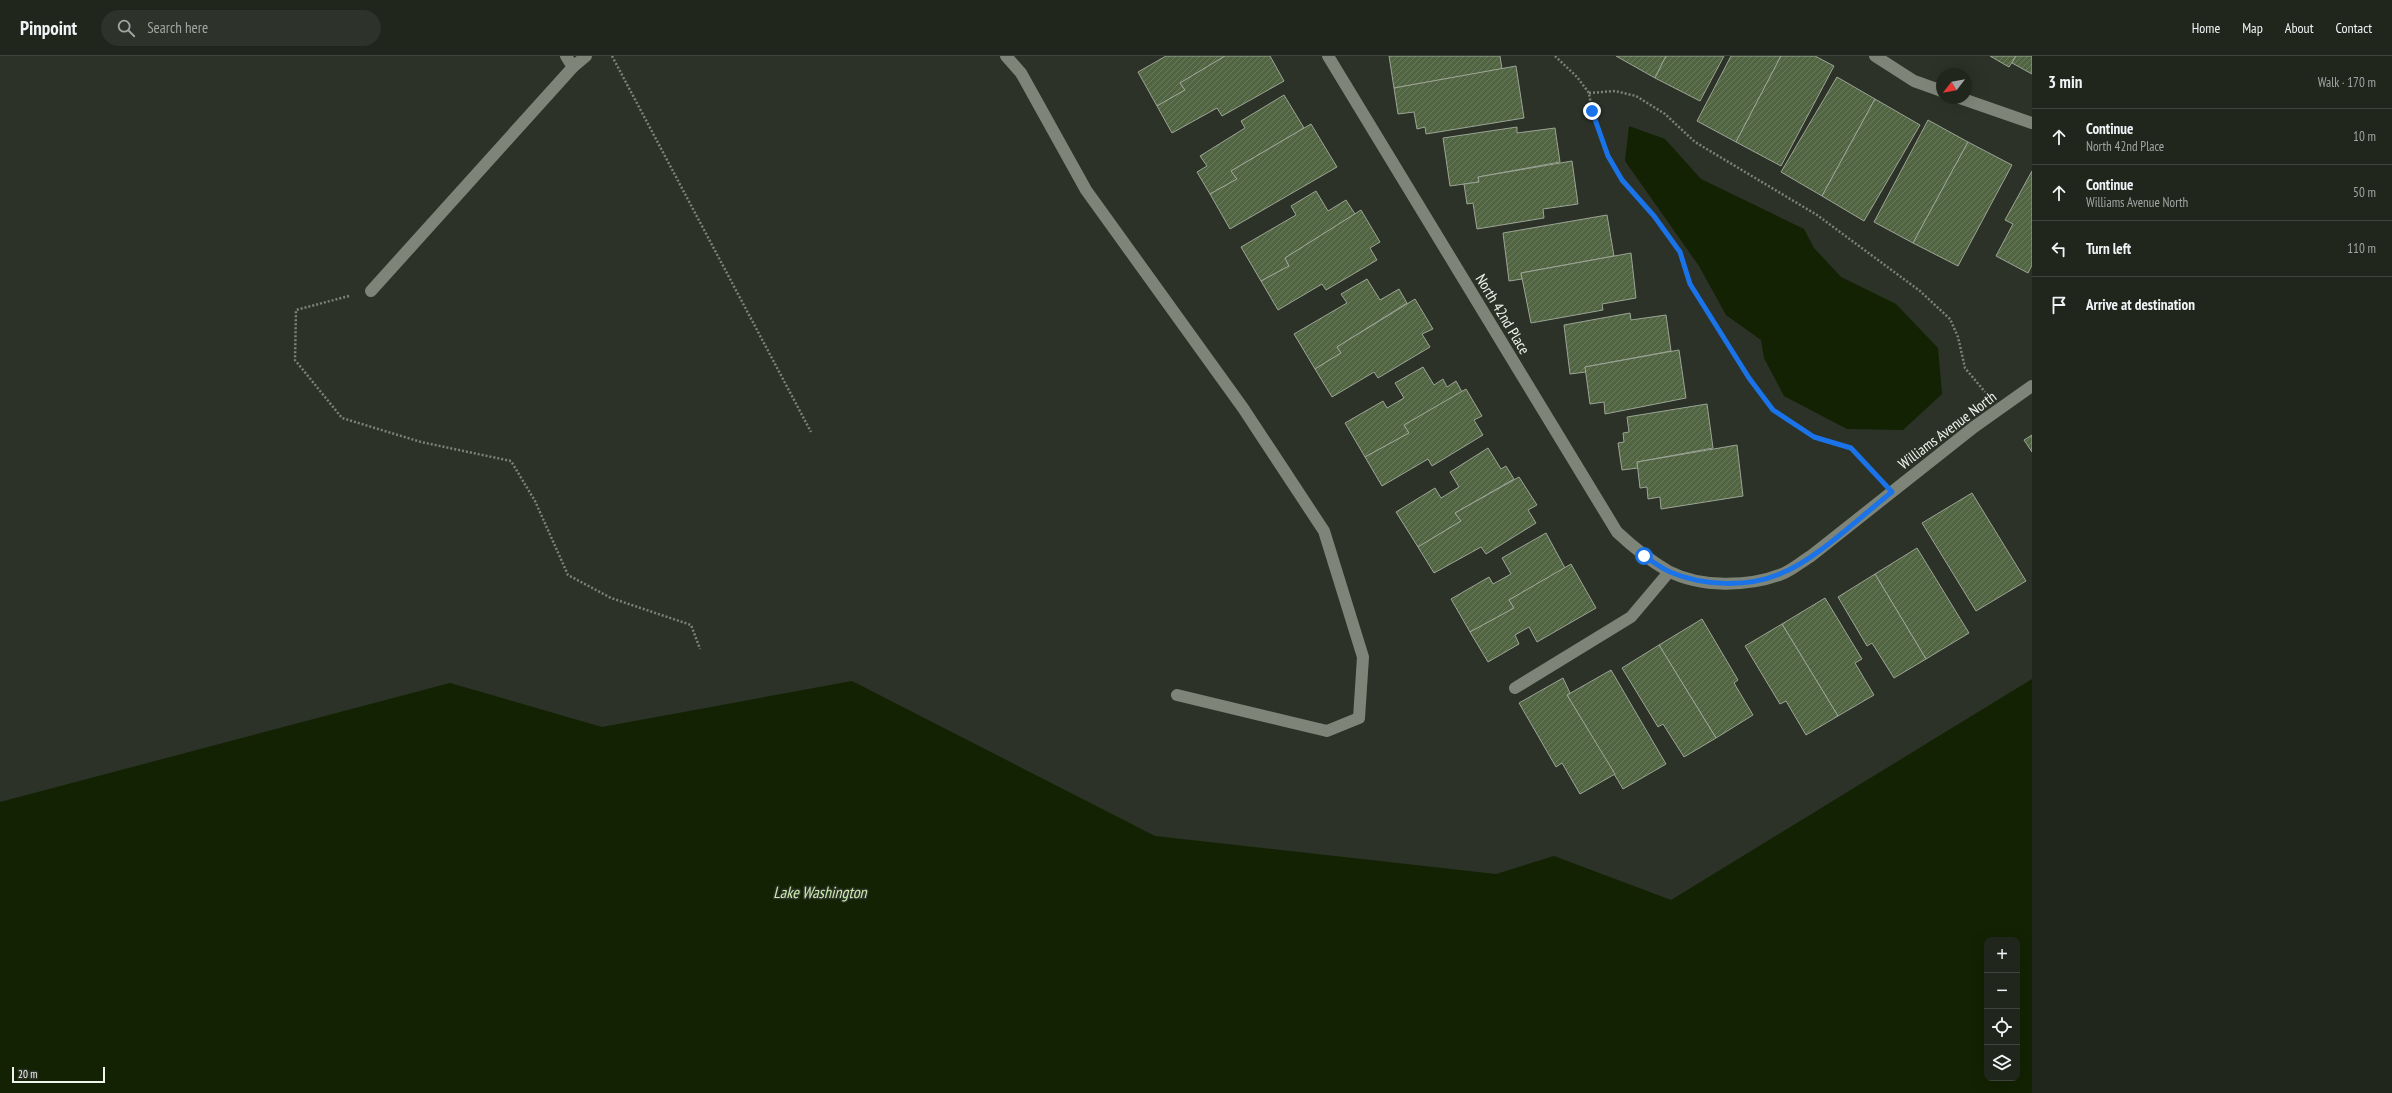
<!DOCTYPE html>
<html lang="en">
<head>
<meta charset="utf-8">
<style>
	:root { --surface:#21261d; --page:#2d322a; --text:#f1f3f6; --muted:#a2a5a4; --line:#3e433b }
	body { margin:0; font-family:"PT Sans Narrow",sans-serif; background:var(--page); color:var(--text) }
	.controls { position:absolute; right:12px; bottom:12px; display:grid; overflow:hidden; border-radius:8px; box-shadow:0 4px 16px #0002 }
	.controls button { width:36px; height:36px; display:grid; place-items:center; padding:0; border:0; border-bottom:1px solid var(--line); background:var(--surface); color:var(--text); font:20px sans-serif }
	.compass { position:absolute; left:1936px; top:12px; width:36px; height:36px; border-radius:50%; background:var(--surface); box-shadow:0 4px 16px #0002; rotate:239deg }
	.scale { position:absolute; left:12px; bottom:10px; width:93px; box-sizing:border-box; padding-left:4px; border:2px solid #f0f4ed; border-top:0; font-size:11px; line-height:14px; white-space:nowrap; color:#f0f4ed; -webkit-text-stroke:3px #2c3227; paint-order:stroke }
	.stop { position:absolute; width:12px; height:12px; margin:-9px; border:3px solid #1a73e8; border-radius:50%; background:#fff }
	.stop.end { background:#1a73e8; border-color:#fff; box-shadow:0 1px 4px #0008 }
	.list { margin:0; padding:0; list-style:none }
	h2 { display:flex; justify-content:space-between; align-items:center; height:52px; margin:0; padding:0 16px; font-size:17px }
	h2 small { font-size:13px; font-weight:400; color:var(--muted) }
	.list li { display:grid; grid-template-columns:26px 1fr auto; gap:12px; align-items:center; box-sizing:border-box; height:56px; padding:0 16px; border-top:1px solid var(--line) }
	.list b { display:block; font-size:15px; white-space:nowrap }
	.list p { margin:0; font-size:13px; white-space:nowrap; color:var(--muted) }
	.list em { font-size:13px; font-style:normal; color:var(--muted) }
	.icon { flex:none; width:22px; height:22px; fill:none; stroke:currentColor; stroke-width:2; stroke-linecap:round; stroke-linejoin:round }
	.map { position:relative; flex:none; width:2032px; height:1037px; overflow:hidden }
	header { display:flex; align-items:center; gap:24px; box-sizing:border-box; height:56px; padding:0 20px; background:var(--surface); border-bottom:1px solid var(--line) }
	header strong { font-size:19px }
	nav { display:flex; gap:22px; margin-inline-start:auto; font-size:14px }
	.search { width:280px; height:36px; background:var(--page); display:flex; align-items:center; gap:10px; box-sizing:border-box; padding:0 14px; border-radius:22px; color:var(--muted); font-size:15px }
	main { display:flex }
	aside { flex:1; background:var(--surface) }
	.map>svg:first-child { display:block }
	.water { fill:#122202; fill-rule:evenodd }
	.building { fill:url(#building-hatch); stroke:#9ca496 }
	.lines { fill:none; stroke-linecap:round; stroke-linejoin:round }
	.path { stroke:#7d8279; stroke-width:2.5; stroke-dasharray:2 2; stroke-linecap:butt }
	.minor { stroke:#7e8578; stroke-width:12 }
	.route { stroke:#1a73e8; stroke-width:5 }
	.labels { text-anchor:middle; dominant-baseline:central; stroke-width:3; stroke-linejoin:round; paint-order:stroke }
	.street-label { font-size:15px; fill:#f0f4ed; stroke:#2c3227 }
	.water-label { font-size:16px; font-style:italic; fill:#cbedaf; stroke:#2c3227 }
</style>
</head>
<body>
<header>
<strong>Pinpoint</strong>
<div class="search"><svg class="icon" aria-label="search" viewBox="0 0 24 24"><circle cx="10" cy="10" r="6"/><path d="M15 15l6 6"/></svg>Search here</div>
<nav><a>Home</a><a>Map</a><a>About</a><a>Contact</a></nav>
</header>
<main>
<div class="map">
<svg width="2032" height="1037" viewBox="0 0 2032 1037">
	<defs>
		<pattern id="building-hatch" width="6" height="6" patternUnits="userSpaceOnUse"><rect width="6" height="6" fill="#526542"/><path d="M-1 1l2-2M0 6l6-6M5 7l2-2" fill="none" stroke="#6b7c5e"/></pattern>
	</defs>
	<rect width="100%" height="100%" fill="#2c3227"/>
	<g class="water">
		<polygon points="1629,70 1665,83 1701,123 1804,173 1814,192 1841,221 1896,248 1938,292 1942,338 1903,374 1847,373 1784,340 1764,302 1761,284 1726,259 1699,210 1625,105"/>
		<path d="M2032,623V1037H0V746L450,627L602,671L852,625L1155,780L1496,818L1554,800L1671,844ZM1987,884H2017V1022H1987Z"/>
	</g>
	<g class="building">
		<polygon points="1166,0 1225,0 1180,27 1185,34 1157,50 1138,16"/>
		<polygon points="1225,0 1270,0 1284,25 1222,60 1217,52 1172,77 1157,50 1185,34 1180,27"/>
		<polygon points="1389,0 1500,0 1502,13 1394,32"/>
		<polygon points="1616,0 1666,0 1655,22"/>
		<polygon points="1666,0 1724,0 1700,45 1655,22"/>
		<polygon points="1731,0 1781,0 1736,86 1697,65"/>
		<polygon points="1781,0 1815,0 1834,10 1781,110 1736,86"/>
		<polygon points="1990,0 2016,0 2009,11"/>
		<polygon points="2016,0 2032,0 2032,18 2012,7"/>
		<polygon points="1516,10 1524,62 1426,78 1425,71 1417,73 1414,56 1398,58 1394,32"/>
		<polygon points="1837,21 1875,43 1822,140 1781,116"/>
		<polygon points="1284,39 1304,72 1231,115 1237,123 1210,138 1197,116 1207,110 1200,100 1245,72 1241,65"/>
		<polygon points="1875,43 1920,69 1864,165 1822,140"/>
		<polygon points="1928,64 1968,86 1913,187 1874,166"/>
		<polygon points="1311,68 1337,111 1230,173 1210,138 1237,123 1231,115"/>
		<polygon points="1517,71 1517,77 1555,72 1560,106 1478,121 1479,126 1450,130 1443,82"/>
		<polygon points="1968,86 2012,109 1958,210 1913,187"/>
		<polygon points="1572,105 1578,148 1543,153 1544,162 1477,173 1473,147 1467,148 1464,128 1479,126 1478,121"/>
		<polygon points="2032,115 2032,209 2028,217 1996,200 2013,168 2005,164"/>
		<polygon points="1316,135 1328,155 1346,144 1355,158 1285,202 1289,210 1261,225 1241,191 1296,159 1291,150"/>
		<polygon points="1361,154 1380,186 1370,192 1377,204 1326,234 1322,228 1278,254 1261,225 1289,210 1285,202"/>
		<polygon points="1607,159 1614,200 1521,217 1522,223 1509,225 1503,177"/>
		<polygon points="1631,197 1636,242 1602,248 1603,254 1531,267 1521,217"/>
		<polygon points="1367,223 1380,244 1399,233 1407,247 1337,291 1341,297 1315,313 1294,278 1347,247 1341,238"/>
		<polygon points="1415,243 1433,273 1422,278 1430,291 1378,322 1374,316 1332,341 1315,313 1341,297 1337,291"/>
		<polygon points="1630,257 1631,264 1666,259 1671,295 1585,311 1586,316 1570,318 1564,269"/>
		<polygon points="1679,294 1686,342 1605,358 1604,346 1590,348 1585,311"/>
		<polygon points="1423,311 1434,329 1443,323 1447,331 1456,325 1462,336 1404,369 1409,377 1365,401 1345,367 1383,345 1387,352 1404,342 1395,327"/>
		<polygon points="1466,333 1482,360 1474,364 1483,379 1432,410 1428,403 1382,430 1365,401 1409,377 1404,369"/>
		<polygon points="1707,348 1713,392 1637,406 1638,412 1622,414 1618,387 1624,386 1623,377 1629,376 1627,361"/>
		<polygon points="2032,379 2032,396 2024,384"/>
		<polygon points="1737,389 1743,440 1661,453 1660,441 1648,443 1647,431 1640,432 1637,406"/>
		<polygon points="1488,392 1501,413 1506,410 1514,423 1455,457 1461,465 1418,491 1396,456 1435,432 1441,442 1459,431 1450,416"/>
		<polygon points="1519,421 1537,449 1528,454 1536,467 1486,498 1481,491 1434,517 1418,491 1461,465 1455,457"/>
		<polygon points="1972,437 2026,525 1976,555 1922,467"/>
		<polygon points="1546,477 1565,512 1509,544 1514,552 1470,576 1451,543 1489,521 1493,528 1511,518 1502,502"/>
		<polygon points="1917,492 1969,577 1926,603 1875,518"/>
		<polygon points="1571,508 1596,552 1537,586 1529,571 1515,579 1519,588 1488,606 1470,576 1514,552 1509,544"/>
		<polygon points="1875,518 1926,603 1894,622 1872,587 1867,590 1838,541"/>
		<polygon points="1825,542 1862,603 1855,607 1874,639 1838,660 1782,568"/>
		<polygon points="1702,563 1738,624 1734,627 1753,659 1716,682 1659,589"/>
		<polygon points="1782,568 1838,660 1806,679 1786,645 1780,648 1745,590"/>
		<polygon points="1659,589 1716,682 1684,701 1663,668 1658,671 1622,612"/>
		<polygon points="1611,614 1666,708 1623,733 1567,639"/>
		<polygon points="1563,622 1570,637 1567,639 1615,718 1580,738 1562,707 1556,711 1519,647"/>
	</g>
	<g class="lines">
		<g class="path">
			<polyline points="612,0 811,376"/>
			<polyline points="1555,0 1577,21 1589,37 1592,55 1608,99 1622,124 1654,160 1680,196 1690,228 1749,322 1773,354 1814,381 1851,392 1876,419"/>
			<polyline points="1589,37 1615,35 1636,40 1665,58 1695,86 1817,159 1920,235 1950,263 1958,281 1965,312 1985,336"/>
			<polyline points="349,240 296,254 295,304 342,362 421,386 511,405 535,445 568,519 611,542 691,569 700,593"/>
		</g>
		<g class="minor">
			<polyline points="566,0 573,11"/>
			<polyline points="1006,0 1021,17 1086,134 1243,352 1324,475 1363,601 1359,662 1327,675 1177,639"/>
			<path d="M1328,0L1617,476C1633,491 1649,504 1668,515C1701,532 1748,531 1782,518C1792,514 1801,506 1811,500L1974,371L2032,330"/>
			<polyline points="1875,0 1914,25 1942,35"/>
			<polyline points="1960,42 2032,67"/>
			<polyline points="371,235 573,11 586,0"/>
			<polyline points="1515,632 1631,561 1669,516"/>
		</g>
	</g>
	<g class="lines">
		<path class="route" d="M1592,55L1608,100L1622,124L1654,160L1680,196L1690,228L1749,322L1773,354L1814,381L1851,392L1892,436C1861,460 1817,503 1782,517C1748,532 1703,530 1670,516C1661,512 1652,505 1644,500"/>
	</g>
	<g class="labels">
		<g class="street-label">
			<text transform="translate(1503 258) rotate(59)">North 42nd Place</text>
			<text transform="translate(1947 374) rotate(-37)">Williams Avenue North</text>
		</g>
		<g class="water-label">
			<text x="820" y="836">Lake Washington</text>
		</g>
	</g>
</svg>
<div class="controls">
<button>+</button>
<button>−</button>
<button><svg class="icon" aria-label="locate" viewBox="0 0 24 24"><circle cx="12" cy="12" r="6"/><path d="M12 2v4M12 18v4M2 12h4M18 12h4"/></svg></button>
<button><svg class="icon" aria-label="layers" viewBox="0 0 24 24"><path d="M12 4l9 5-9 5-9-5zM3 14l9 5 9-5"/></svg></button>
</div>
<svg class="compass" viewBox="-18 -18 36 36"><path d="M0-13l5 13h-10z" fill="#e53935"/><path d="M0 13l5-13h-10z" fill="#a2a5a4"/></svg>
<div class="scale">20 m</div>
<div class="stop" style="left:1644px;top:500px"></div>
<div class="stop end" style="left:1592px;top:55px"></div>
</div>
<aside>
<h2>3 min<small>Walk · 170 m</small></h2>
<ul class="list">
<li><svg class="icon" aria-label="ahead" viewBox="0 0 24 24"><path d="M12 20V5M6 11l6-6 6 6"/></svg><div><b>Continue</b><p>North 42nd Place</p></div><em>10 m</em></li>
<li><svg class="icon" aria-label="ahead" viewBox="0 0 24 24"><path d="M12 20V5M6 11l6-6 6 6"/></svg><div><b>Continue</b><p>Williams Avenue North</p></div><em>50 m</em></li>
<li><svg class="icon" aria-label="left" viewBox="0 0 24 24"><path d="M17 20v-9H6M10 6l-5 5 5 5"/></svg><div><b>Turn left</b></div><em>110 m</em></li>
<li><svg class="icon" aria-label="arrive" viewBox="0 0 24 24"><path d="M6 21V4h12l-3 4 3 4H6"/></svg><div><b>Arrive at destination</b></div></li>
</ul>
</aside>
</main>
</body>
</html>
